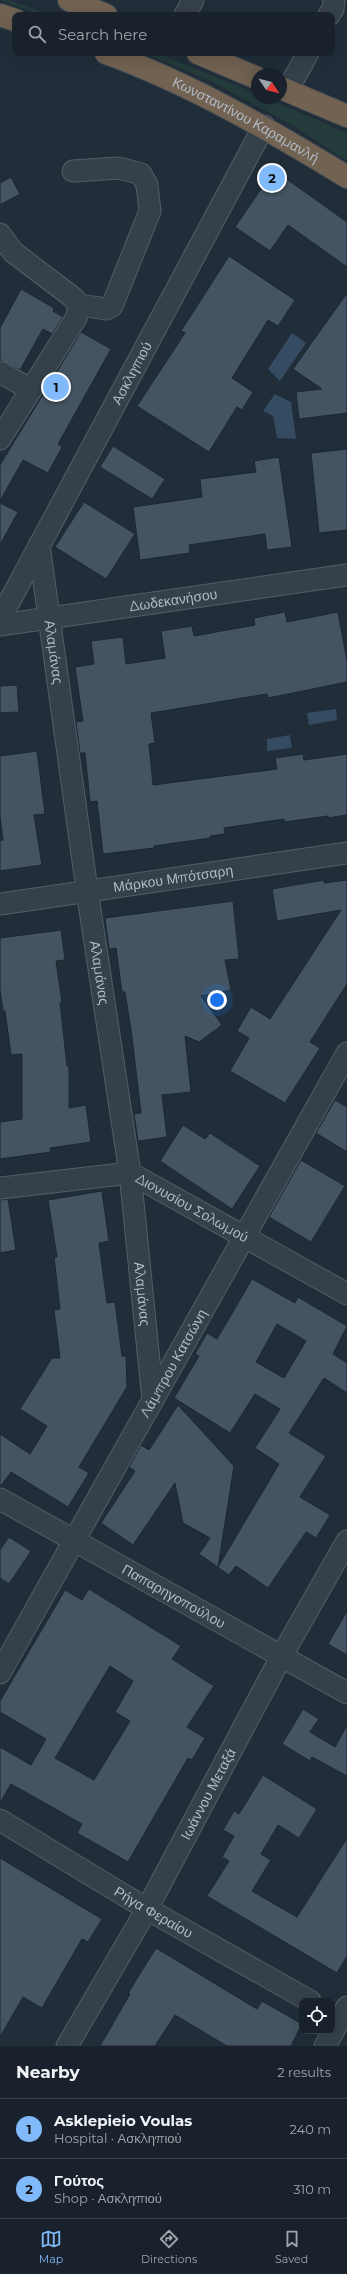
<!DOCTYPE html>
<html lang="en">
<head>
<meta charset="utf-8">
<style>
	:root { --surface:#19222c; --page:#222a34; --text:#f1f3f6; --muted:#9fa4a9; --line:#373f48; --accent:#81bafa }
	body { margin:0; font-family:Montserrat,sans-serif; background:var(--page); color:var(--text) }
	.controls { position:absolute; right:12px; bottom:12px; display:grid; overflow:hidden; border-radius:8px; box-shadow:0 4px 16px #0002 }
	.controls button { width:36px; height:36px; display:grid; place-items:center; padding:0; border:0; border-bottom:1px solid var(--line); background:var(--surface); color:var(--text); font:20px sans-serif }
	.compass { position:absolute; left:251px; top:68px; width:36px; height:36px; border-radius:50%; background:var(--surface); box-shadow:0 4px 16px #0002; rotate:125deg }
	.you { position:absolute; left:217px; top:1000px; width:14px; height:14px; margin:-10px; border:3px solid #fff; border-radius:50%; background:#1a73e8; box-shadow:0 0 0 6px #1a73e833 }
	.badge { display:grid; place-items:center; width:26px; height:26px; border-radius:50%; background:var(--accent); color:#111; font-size:13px; font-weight:700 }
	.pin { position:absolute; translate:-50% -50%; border:2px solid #fff; box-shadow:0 1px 4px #0006 }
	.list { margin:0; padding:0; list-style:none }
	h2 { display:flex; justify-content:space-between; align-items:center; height:52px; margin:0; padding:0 16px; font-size:17px }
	h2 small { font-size:13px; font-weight:400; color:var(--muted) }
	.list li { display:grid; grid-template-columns:26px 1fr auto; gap:12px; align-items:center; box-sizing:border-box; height:60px; padding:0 16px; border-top:1px solid var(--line) }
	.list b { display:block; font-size:15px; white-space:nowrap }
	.list p { margin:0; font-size:13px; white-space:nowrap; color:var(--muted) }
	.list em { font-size:13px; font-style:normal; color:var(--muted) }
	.icon { flex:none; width:22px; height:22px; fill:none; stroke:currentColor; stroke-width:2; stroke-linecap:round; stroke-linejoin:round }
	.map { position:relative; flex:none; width:347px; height:2046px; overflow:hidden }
	.search { position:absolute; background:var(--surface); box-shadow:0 4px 16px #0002; left:12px; right:12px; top:12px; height:44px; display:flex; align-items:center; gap:10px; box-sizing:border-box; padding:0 14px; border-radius:8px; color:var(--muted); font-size:15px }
	.sheet { height:172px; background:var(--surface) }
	nav { display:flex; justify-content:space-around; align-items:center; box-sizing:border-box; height:56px; border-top:1px solid var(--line); background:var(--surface); font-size:11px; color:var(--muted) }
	nav a { display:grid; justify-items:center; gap:2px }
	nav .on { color:var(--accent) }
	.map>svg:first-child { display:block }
	.green { fill:#233b3b }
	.water { fill:#344b62 }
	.building { fill:#445462; stroke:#1c2731; fill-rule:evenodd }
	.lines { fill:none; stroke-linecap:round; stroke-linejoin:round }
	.minor-casing { stroke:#535e68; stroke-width:23 }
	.highway-casing { stroke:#404b55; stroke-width:24 }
	.minor { stroke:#35404b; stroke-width:21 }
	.highway { stroke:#716251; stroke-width:22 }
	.labels { text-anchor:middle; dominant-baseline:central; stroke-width:3; stroke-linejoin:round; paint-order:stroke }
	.street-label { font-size:14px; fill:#b0bbc7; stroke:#1a252f }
</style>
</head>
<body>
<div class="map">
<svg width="347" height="2046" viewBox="0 0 347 2046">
	<rect width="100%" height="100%" fill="#212e3a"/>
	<g class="green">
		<polygon points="0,0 9,0 52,15 40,15"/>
		<polygon points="143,53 157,53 257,94 257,98 266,98 347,133 347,161 292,125 207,79"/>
	</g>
	<g class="water">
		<polygon points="292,333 306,343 280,381 268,369"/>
		<polygon points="275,394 291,402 296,439 277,438 273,416 263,411"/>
		<polygon points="336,709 337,720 309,725 307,713"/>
		<polygon points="290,735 292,748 267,751 267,739"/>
	</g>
	<g class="building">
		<polygon points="274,170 347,222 347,267 288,225 270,251 235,227"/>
		<polygon points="11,177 20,194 0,205 0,183"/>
		<polygon points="229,256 295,300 278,326 268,320 232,378 253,392 242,410 237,407 209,452 137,406 185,333 181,331"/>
		<polygon points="21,289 54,308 53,311 63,317 52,334 43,329 20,370 0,360 0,328"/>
		<polygon points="347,293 347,413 299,419 296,392 322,389 293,369"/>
		<polygon points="81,332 111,349 58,444 62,447 48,473 23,460 0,501 0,465"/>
		<polygon points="113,446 165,479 152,499 100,467"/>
		<polygon points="347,449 347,530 319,533 311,453"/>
		<polygon points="279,457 292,547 267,550 265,534 189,545 190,553 140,560 133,507 202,497 200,479 256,472 254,461"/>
		<polygon points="84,502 135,534 106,579 55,547"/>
		<polygon points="0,503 18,512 0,545"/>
		<polygon points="285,612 287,622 338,612 347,661 347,682 268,698 267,694 151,713 155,743 149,744 153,785 277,769 275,758 303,754 304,760 347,754 347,815 328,818 328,816 285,822 284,819 224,828 225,834 210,836 210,838 154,846 154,848 103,854 97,801 90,802 85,753 80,753 76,722 83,721 75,667 94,664 91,641 123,637 126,664 165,658 161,631 192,626 194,636 255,625 254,618"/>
		<polygon points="17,685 19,712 0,713 0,686"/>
		<polygon points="37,751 45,814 34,815 42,865 0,871 0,841 3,840 0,816 0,756"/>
		<polygon points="324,880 324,883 347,880 347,984 310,1042 320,1048 285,1103 230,1071 249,1038 237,1031 251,1007 270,1019 341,910 277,921 272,889"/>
		<polygon points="233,901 239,959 225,960 231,990 201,996 222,1025 199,1042 185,1036 191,1092 162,1095 167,1137 138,1141 134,1114 141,1113 132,1037 125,992 122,992 116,948 109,949 105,918"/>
		<polygon points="61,930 65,960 56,961 62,1002 60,1003 67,1066 69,1066 69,1108 86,1105 91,1142 50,1148 51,1152 0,1159 0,1122 22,1119 22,1054 11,1055 5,1011 3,1011 0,990 0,938"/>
		<polygon points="335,1100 347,1107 347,1152 316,1133"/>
		<polygon points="183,1125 205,1139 210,1133 260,1166 232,1209 160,1161"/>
		<polygon points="301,1160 345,1186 311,1242 269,1217"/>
		<polygon points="102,1191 109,1241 99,1243 107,1303 115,1302 122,1356 126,1356 127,1387 79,1467 89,1473 68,1507 11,1472 0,1487 0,1434 30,1454 47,1426 20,1409 52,1358 60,1358 54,1310 60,1309 54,1257 57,1257 48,1200"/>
		<polygon points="8,1199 16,1250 0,1253 0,1200"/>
		<path d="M252,1279L295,1303L298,1297L347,1326L333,1354L347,1363V1393L324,1378L289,1433L326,1456L300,1497L330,1515L316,1538L306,1532L268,1588L236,1566L229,1575L199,1554L210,1538L183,1523L175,1483L133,1545L101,1523L135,1471L129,1467L141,1445L149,1450L178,1405L234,1466L218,1567L279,1464L255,1448L280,1409L255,1394L230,1433L174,1398L199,1356L195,1354L207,1333L217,1339ZM277,1324L306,1341L284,1378L256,1362Z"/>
		<polygon points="9,1537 31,1551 9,1584 0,1578 0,1550"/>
		<path d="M89,1589L181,1646L172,1659L214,1686L187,1727L205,1738L192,1760L188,1758L128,1862L77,1833L82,1824L11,1784L0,1803V1747L31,1765L46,1739L0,1712V1701L65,1590L82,1600ZM110,1666L133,1681L115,1712L130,1721L94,1780L55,1758Z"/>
		<polygon points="347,1611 347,1655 328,1644"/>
		<polygon points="303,1709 319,1719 310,1732 335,1747 347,1725 347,1776 312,1757 310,1761 282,1744"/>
		<polygon points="263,1775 317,1809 299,1838 278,1825 261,1854 271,1860 252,1891 297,1917 347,1838 347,1956 337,1973 207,1896 229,1861 222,1857 234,1836 223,1830 234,1811 239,1814"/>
		<polygon points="0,1858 102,1919 88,1942 82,1939 42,2008 23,1997 0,2037"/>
		<polygon points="156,1948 257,2009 262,2001 302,2024 291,2046 227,2046 175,2015 155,2046 100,2046 130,1994 128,1993"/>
	</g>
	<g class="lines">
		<g class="minor-casing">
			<g id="minor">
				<polyline points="185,15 193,0"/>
				<polyline points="329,15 333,9 334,0"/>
				<polyline points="287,91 308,53"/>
				<polyline points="0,234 13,252 71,296 80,305 106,309 112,306 150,211 147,185 141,174 119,168 73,171"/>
				<polyline points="0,372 31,390"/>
				<polyline points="0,439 76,318 80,305"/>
				<path id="s1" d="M39,545L87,890L130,1173L153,1400"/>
				<path id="s2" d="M0,619L264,126"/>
				<path id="s3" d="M0,625L347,575"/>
				<path id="s4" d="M0,904L347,853"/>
				<path id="s5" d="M0,1188L130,1173L347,1294"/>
				<path id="s6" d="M0,1499L347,1693"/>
				<path id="s7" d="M0,1673L347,1053"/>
				<path id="s8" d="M0,1820L147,1909L310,2001"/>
				<path id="s9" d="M67,2046L147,1909L281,1657L347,1541"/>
				<polyline points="325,2046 347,2007"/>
			</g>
		</g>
		<g class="highway-casing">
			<g id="highway">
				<polyline points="69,0 106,15"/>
				<polyline points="0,15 15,20"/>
				<path id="s10" d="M106,53C191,84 270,130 347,177"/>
				<polyline points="198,53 257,78"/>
				<polyline points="281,88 347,116"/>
			</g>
		</g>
		<use href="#minor" class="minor"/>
		<use href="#highway" class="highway"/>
	</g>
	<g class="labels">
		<g class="street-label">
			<text stroke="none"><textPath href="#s10" startOffset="155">Κωνσταντίνου Καραμανλή</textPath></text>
			<text stroke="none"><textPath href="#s2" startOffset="279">Ασκληπιού</textPath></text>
			<text stroke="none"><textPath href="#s3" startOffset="175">Δωδεκανήσου</textPath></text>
			<text stroke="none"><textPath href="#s1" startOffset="108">Αλαμάνας</textPath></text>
			<text stroke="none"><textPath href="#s4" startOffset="175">Μάρκου Μπότσαρη</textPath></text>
			<text stroke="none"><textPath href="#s1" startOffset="432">Αλαμάνας</textPath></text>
			<text stroke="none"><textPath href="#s5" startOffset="202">Διονυσίου Σολωμού</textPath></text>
			<text stroke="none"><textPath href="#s1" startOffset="756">Αλαμάνας</textPath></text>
			<text stroke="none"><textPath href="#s7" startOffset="355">Λάμπρου Κατσώνη</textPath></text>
			<text stroke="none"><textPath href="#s6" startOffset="199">Παπαρηγοπούλου</textPath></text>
			<text stroke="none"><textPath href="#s9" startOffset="289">Ιωάννου Μεταξά</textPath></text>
			<text stroke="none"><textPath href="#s8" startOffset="179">Ρήγα Φεραίου</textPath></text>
		</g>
	</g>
</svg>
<div class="controls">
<button><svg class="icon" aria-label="locate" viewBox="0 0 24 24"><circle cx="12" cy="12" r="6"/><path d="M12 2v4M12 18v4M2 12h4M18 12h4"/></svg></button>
</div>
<svg class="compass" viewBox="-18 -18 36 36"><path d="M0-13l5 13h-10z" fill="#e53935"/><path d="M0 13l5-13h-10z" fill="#9fa4a9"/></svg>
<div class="you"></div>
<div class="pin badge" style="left:56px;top:387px">1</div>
<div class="pin badge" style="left:272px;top:178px">2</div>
<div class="search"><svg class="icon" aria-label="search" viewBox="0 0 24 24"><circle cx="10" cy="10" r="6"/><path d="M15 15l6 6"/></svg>Search here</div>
</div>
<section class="sheet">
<h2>Nearby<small>2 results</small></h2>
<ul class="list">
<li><span class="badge">1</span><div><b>Asklepieio Voulas</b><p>Hospital · Ασκληπιού</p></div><em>240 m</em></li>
<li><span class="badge">2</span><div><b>Γούτος</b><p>Shop · Ασκληπιού</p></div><em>310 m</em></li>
</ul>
</section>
<nav>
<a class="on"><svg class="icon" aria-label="map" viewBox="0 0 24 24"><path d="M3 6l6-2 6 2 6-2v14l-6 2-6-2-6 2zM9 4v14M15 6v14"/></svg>Map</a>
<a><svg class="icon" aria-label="directions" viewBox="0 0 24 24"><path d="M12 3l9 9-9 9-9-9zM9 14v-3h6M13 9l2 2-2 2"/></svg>Directions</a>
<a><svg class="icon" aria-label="saved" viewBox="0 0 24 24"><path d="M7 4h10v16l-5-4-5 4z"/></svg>Saved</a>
</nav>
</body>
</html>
